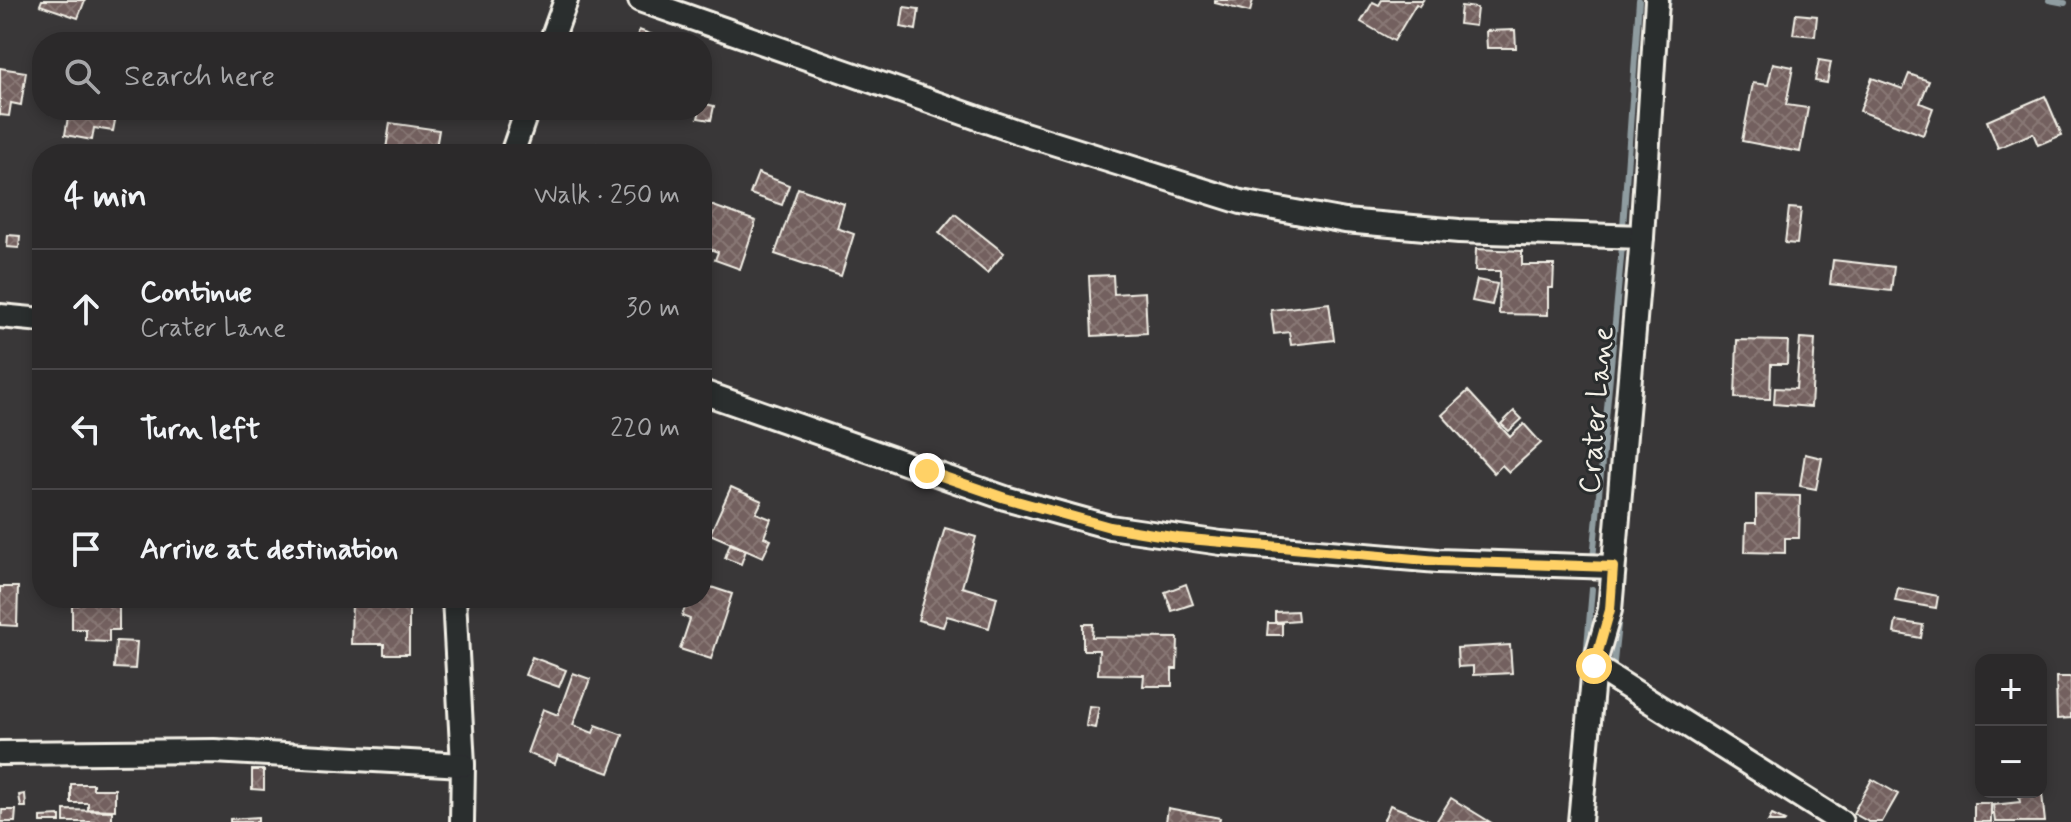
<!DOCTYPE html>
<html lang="en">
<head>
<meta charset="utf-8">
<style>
	:root { --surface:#2b292a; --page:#333132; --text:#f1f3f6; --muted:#a6a6a8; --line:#474547 }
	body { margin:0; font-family:Mynerve,sans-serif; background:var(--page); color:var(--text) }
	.controls { position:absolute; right:24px; bottom:24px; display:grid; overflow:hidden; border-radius:16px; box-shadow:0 4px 12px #0003 }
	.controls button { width:72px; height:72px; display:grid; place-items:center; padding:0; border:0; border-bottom:2px solid var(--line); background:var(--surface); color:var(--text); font:40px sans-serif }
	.stop { position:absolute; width:24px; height:24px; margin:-18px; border:6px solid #ffd166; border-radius:50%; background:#fff }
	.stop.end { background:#ffd166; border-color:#fff; box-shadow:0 2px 8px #0008 }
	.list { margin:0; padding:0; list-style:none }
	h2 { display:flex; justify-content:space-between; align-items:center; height:104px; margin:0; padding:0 32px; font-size:34px }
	h2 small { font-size:26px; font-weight:400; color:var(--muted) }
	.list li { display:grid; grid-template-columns:52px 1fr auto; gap:24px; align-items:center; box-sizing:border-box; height:120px; padding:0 32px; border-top:2px solid var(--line) }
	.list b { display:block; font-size:30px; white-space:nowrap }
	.list p { margin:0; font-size:26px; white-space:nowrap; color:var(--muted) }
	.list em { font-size:26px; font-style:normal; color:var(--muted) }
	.icon { flex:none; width:44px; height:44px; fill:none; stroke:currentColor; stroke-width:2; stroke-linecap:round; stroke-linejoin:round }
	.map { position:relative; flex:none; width:2071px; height:822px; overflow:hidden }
	.search { position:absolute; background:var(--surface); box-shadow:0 4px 12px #0003; left:32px; top:32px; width:680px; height:88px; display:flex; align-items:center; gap:20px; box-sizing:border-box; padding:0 28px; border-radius:32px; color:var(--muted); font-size:30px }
	.panel { position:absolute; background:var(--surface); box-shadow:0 4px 12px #0003; left:32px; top:144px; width:680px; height:464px; border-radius:32px }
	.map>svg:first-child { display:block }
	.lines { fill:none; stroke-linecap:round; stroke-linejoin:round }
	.stream { stroke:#8f9ca0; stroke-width:6 }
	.building { fill:url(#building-cross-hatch); stroke:#f4f1e8; stroke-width:2 }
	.street-casing { stroke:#f4f1e8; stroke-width:28 }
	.street { stroke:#2a2d2e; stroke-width:22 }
	.route { stroke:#ffd166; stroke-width:10 }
	.labels { text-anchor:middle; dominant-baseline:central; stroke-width:6; stroke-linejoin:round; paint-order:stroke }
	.street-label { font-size:30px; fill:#f4f1e8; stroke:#2a2d2e }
</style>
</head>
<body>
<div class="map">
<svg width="2071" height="822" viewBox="0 0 2071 822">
	<defs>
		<pattern id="building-cross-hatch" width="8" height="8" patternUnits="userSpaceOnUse" patternTransform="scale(2)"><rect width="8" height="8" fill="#73605e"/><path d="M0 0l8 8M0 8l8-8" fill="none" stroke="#887775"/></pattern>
	</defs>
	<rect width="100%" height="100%" fill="#393738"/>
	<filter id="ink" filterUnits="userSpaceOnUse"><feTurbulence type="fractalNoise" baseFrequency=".0125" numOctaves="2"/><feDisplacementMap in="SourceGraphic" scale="16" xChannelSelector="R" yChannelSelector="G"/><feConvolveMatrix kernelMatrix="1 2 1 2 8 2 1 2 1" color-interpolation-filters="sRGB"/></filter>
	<g filter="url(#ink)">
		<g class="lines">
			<g class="stream">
				<polyline points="2049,0 2065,3"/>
				<polyline points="1666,17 1669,0"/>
				<polyline points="1623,227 1639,0"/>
				<polyline points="1593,559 1622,247"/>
				<polyline points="1586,658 1592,589"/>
				<polyline points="1613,671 1619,615"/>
			</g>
		</g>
		<g class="building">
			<polygon points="42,0 85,0 78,18 40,5"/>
			<polygon points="1215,0 1253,0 1250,12 1215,3"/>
			<polygon points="1382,0 1423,0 1419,6 1416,4 1394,41 1361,22 1373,2 1379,5"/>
			<polygon points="1461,6 1477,8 1475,26 1459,24"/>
			<polygon points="904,7 919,9 916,30 901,27"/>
			<polygon points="1796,14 1817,16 1815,36 1793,34"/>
			<polygon points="639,30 672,42 635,42"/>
			<polygon points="1515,30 1516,48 1487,48 1486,31"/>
			<polygon points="1819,60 1831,62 1827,83 1815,81"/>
			<polygon points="1773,63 1793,67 1786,105 1808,108 1800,152 1742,141 1753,83 1768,85"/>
			<polygon points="0,68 26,72 21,105 11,103 9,116 0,115"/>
			<polygon points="1909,74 1929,81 1920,103 1933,108 1923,135 1860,111 1872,78 1903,89"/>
			<polygon points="2045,96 2062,135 2038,145 2033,133 1998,148 1987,121"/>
			<polygon points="702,103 714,106 711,120 698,118"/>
			<polygon points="52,110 117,110 113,131 94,128 92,140 65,135 68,117 52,114"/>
			<polygon points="190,110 225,110 225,113 190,112"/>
			<polygon points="390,123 439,130 435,154 386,149"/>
			<polygon points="260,144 316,145 315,154 260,154"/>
			<polygon points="597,144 616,151 615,154 602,154 594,151"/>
			<polygon points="574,146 596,154 571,154"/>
			<polygon points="758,173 789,185 782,205 750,194"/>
			<polygon points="798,188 844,204 837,228 854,234 841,276 775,254"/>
			<polygon points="702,202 756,221 740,269 715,260 718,252 702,246"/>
			<polygon points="1789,208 1801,209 1797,244 1785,243"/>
			<polygon points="955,214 1004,253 987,273 939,233"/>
			<polygon points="8,235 20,236 19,248 7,247"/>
			<polygon points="1476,249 1522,251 1522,265 1554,265 1553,288 1548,288 1548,315 1499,314 1500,271 1475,271"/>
			<polygon points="1833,260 1894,267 1891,291 1830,284"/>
			<polygon points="1113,275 1114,294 1145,292 1147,333 1092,336 1089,276"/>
			<polygon points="1477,280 1497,284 1492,305 1472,301"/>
			<polygon points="1329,303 1334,340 1291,345 1289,332 1274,334 1271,310"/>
			<polygon points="1800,338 1815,339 1811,407 1774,404 1775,388 1796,389"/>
			<polygon points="1737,340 1788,341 1787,364 1771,364 1770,399 1735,398"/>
			<polygon points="1468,391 1510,437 1524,424 1541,443 1509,472 1502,465 1494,473 1442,415"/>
			<polygon points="1514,411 1522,419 1509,431 1501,424"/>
			<polygon points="1805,454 1822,458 1816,489 1800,486"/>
			<polygon points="731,487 762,501 756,513 771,519 764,537 771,540 763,557 710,534"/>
			<polygon points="1756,495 1800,496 1799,538 1785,538 1785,553 1745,552 1746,523 1756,523"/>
			<polygon points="945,528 976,537 962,587 997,597 989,628 947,616 943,627 918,620"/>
			<polygon points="730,544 746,550 741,564 725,558"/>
			<polygon points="702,584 732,594 711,659 680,649 690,619 682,616 688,598 702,598"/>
			<polygon points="1186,584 1193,604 1172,611 1165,592"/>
			<polygon points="0,587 18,587 17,626 0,625"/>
			<polygon points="1898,588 1938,596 1936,608 1895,601"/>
			<polygon points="77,598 109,598 109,606 119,606 119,630 109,630 109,642 86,641 86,629 72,629 72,605 77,605"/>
			<polygon points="370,598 383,598 383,603 409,603 409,654 384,654 384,644 351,644 352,600 370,600"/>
			<polygon points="1297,611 1298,620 1275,622 1275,612"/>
			<polygon points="1896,621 1923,625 1921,638 1894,633"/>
			<polygon points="1268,623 1282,623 1282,635 1267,635"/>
			<polygon points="1083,624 1093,624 1092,637 1178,638 1177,669 1172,669 1172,686 1143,686 1144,675 1098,674 1099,650 1083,650"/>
			<polygon points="116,641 137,642 135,669 114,668"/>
			<polygon points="1510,645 1512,673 1473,675 1473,666 1458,667 1457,648"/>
			<polygon points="532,657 566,670 559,687 525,675"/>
			<polygon points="573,673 590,679 573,725 593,733 596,725 623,735 609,773 558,755 555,764 527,753 543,709 558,715"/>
			<polygon points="2056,677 2071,677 2071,718 2057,719"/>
			<polygon points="1089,706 1099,707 1095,728 1086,726"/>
			<polygon points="252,770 264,770 264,790 252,789"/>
			<polygon points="1872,779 1898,794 1882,822 1869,822 1853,813"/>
			<polygon points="71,784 93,784 93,789 115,789 115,810 88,809 88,803 71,803"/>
			<polygon points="25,794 26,807 21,807 19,795"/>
			<polygon points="2042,794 2045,822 1995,822 1993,805 2020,802 2019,796"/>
			<polygon points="1451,798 1490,822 1436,822"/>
			<rect x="1974" y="803" width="17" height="19"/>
			<polygon points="1390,805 1430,821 1383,822"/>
			<polygon points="1168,808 1220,818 1219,822 1166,822"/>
			<polygon points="2,810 16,810 15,822 1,822"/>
			<polygon points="64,810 112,811 112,822 64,822"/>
			<polygon points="1772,815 1785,821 1784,822 1768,822"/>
			<polygon points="60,816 60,822 41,822 41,817"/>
			<polygon points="258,817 258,822 230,822 230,819"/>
		</g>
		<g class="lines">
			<g class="street-casing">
				<g id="street">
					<polyline points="640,0 1018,132 1241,202 1345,221 1459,231 1642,237"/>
					<polyline points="551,42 566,0"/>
					<polyline points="512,154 527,110"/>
					<polyline points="0,316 42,320"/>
					<polyline points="702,392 1005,498 1110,527 1221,543 1438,561 1613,567"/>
					<polyline points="454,598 463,765 462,822"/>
					<polyline points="1594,666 1841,822"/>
					<polyline points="0,753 214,751 463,765"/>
					<polyline points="1580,822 1594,666 1610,610 1642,237 1657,0"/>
				</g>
			</g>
			<use href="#street" class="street"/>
		</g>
	</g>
	<g class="lines" filter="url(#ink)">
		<polyline class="route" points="927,471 1005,498 1110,527 1178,538 1438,561 1613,567 1610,610 1594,666"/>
	</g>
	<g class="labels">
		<g class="street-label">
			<text transform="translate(1597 410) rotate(-85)">Crater Lane</text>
		</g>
	</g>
</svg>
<div class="controls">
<button>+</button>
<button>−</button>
</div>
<div class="stop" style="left:1594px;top:666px"></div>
<div class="stop end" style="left:927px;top:471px"></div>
<div class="search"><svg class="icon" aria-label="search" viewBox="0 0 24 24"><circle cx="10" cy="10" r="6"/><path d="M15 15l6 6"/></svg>Search here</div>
<section class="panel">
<h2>4 min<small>Walk · 250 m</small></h2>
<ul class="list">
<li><svg class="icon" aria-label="ahead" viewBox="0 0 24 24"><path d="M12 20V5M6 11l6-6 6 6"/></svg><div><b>Continue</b><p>Crater Lane</p></div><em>30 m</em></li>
<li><svg class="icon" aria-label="left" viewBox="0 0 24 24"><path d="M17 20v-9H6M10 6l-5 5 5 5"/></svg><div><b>Turn left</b></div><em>220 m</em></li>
<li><svg class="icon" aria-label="arrive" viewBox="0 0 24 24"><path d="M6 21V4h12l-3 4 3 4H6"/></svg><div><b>Arrive at destination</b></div></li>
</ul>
</section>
</div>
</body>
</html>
